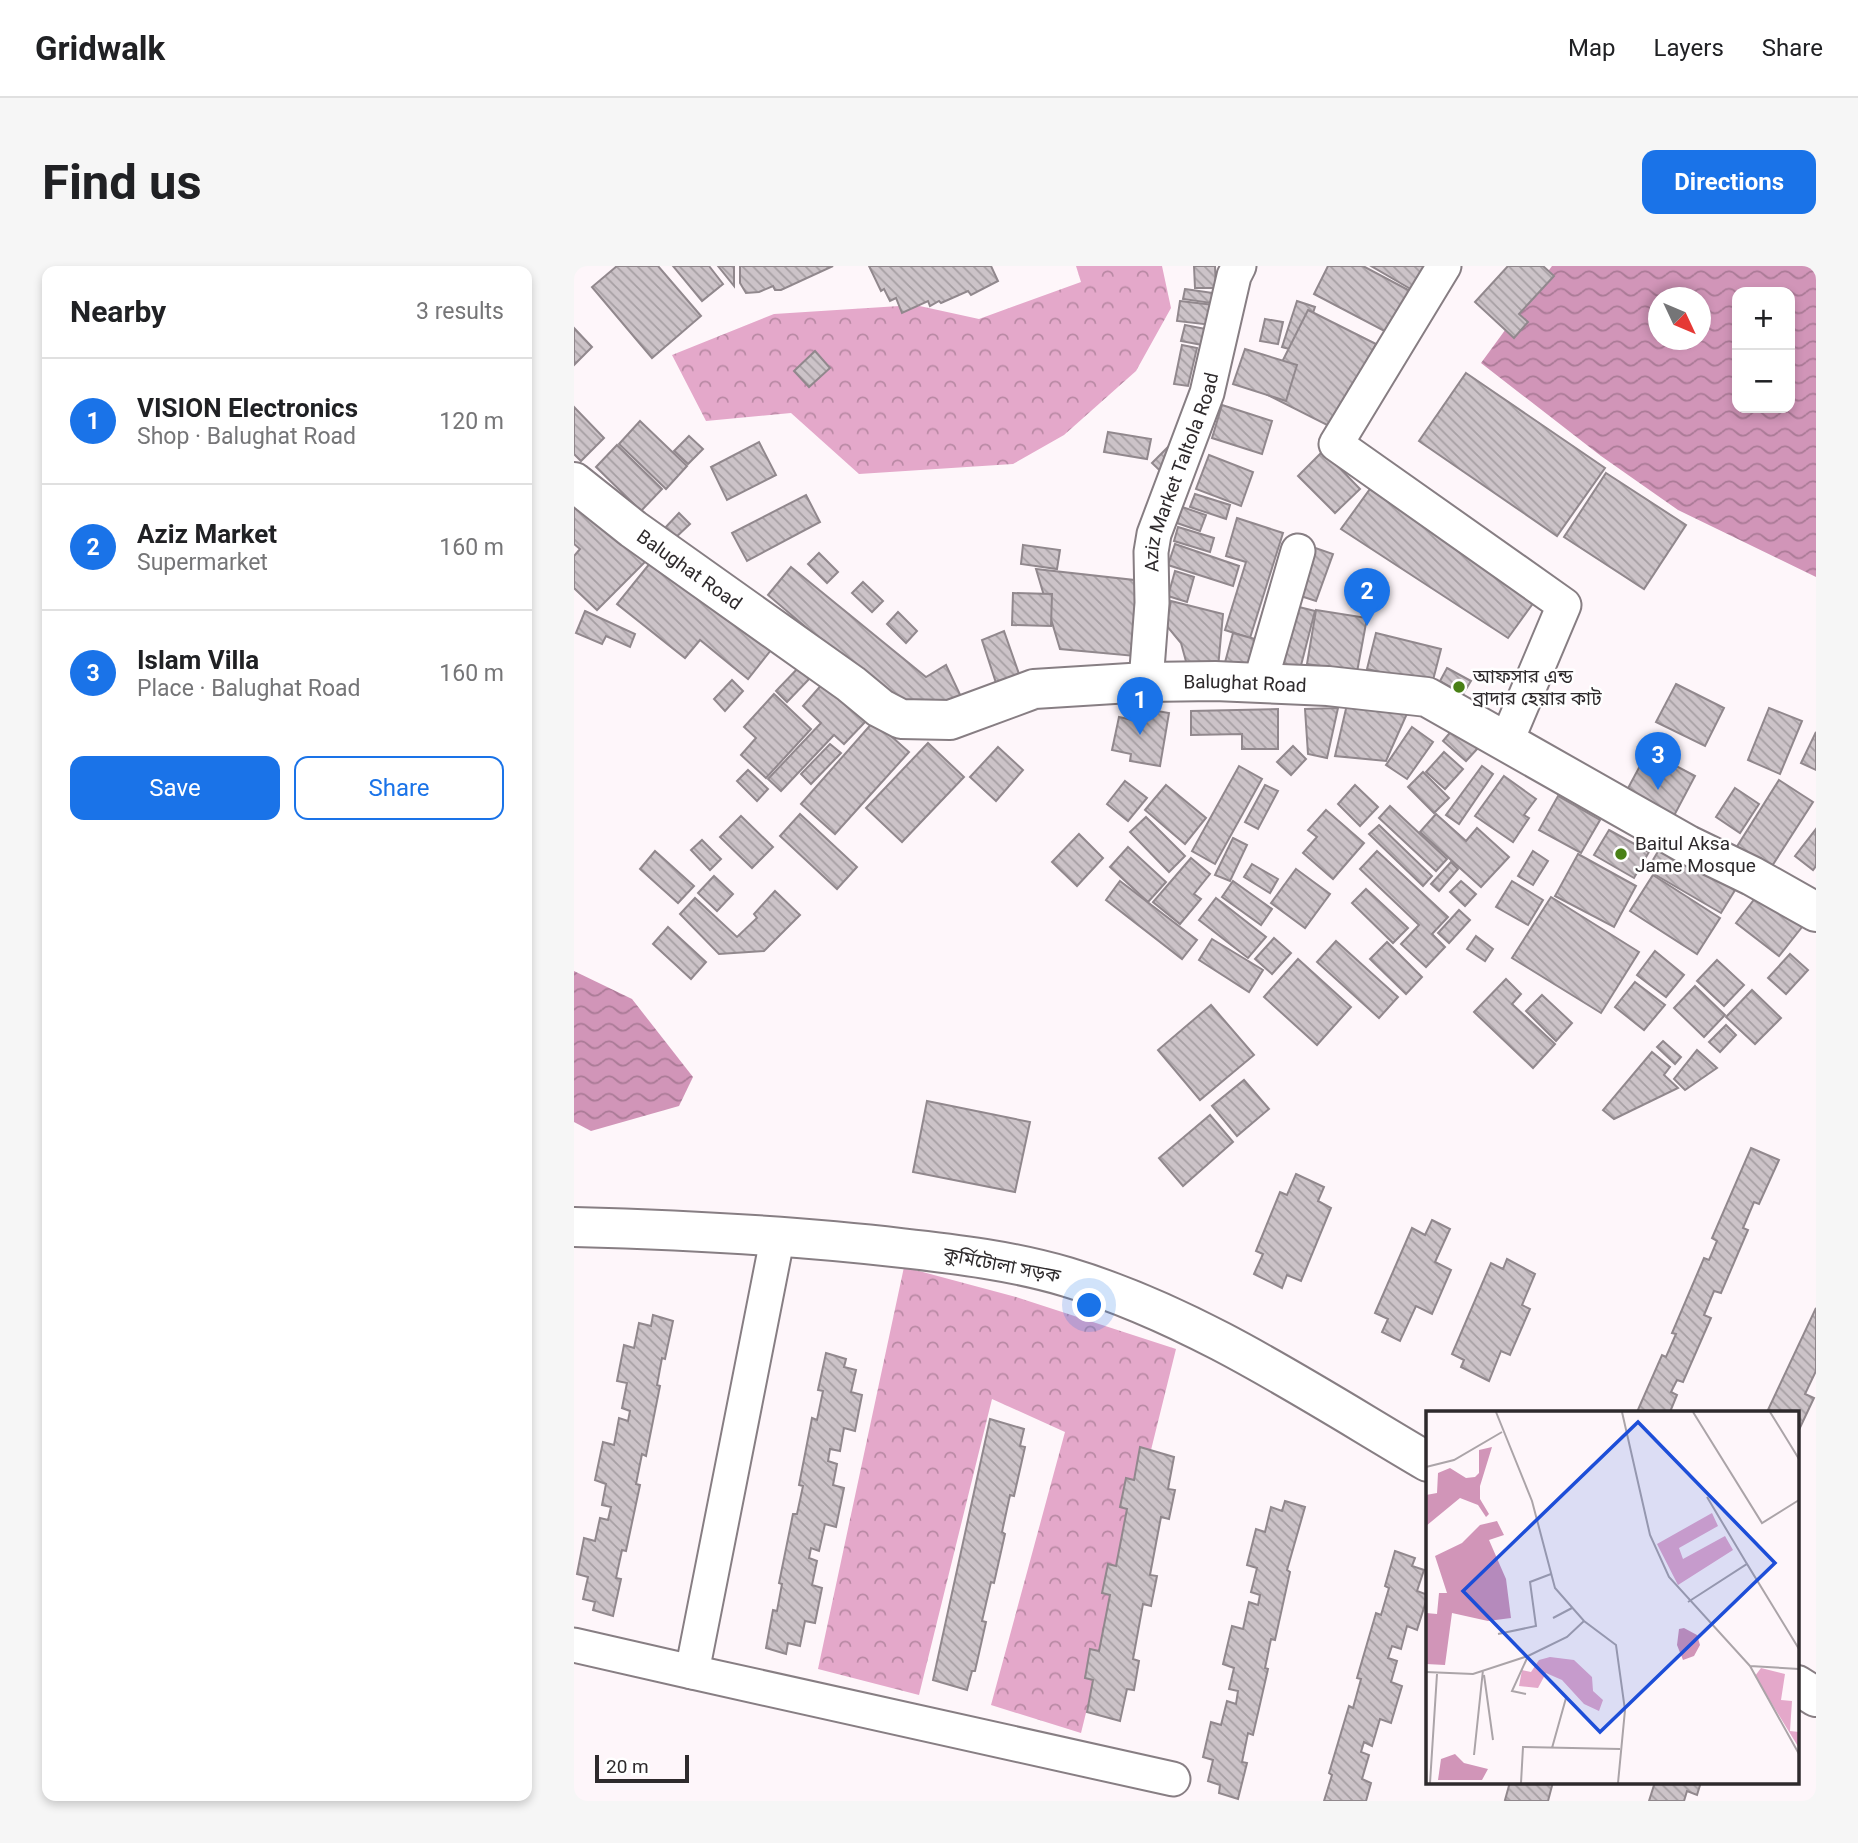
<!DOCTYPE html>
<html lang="en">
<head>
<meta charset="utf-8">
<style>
	:root { --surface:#fff; --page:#f6f6f6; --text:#202124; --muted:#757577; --line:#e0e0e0; --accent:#1a73e8 }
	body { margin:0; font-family:Roboto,"Noto Sans Bengali",sans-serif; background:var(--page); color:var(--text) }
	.controls { position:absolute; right:21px; top:21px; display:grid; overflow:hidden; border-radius:14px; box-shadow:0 4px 10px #0003 }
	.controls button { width:63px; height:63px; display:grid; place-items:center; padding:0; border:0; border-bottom:2px solid var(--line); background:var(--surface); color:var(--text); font:35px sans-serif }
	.compass { position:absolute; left:1074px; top:21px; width:63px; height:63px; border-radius:50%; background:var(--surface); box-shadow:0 4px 10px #0003; rotate:134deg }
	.scale { position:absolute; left:21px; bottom:18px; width:94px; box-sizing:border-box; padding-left:7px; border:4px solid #2e2a2c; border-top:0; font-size:19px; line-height:24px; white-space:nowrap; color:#2e2a2c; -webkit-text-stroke:5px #fff; paint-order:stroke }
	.you { position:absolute; left:516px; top:1040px; width:24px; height:24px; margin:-18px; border:5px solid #fff; border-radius:50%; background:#1a73e8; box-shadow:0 0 0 10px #1a73e833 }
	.badge { display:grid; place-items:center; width:46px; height:46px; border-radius:50%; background:var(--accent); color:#fff; font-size:23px; font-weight:700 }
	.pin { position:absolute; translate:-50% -58px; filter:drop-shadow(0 2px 4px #0008) }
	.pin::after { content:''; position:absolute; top:37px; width:24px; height:21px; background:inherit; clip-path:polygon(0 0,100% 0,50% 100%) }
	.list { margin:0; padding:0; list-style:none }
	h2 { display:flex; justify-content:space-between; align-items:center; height:91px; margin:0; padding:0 28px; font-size:30px }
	h2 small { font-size:23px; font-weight:400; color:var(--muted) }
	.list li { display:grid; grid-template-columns:46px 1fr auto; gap:21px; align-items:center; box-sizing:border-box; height:126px; padding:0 28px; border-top:2px solid var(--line) }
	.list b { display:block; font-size:26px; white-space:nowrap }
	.list p { margin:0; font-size:23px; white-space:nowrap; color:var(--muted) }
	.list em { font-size:23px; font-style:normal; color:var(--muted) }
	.actions { display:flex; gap:14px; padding:21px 28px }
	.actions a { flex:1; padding:16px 0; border:2px solid var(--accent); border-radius:14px; text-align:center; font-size:24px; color:var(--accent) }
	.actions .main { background:var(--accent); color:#fff }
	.map { position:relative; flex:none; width:1242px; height:1535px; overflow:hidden; border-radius:14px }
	header { display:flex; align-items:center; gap:42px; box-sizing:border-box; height:98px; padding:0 35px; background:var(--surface); border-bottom:2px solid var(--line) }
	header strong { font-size:33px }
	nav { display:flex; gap:38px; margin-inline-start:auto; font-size:24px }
	.intro { display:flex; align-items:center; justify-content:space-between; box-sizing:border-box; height:168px; padding:0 42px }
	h1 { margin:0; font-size:49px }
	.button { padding:18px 32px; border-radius:14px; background:var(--accent); color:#fff; font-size:24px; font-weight:700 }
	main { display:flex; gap:42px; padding:0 42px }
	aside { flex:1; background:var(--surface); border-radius:14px; box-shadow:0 4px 10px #0003 }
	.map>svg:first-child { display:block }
	.forest { fill:url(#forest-crowns) }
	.water { fill:url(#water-waves); fill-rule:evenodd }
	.building { fill:url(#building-back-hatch); stroke:#91888d; stroke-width:2 }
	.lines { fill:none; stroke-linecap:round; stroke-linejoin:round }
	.minor-casing { stroke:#877e83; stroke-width:37 }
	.tertiary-casing { stroke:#877e83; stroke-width:42 }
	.minor { stroke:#fff; stroke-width:33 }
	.tertiary { stroke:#fff; stroke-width:38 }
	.poi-dot { fill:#498016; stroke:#fff; stroke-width:2.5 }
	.labels { text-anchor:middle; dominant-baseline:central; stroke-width:5; stroke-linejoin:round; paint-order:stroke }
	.street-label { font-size:19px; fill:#2e2a2c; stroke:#fff }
	.poi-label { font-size:19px; fill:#2e2a2c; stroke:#fff; text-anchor:start }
	.inset-road { fill:none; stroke:#aba4a8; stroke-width:2 }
	.view { fill:#1d4ed8; fill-opacity:0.15; stroke:#1d4ed8; stroke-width:3.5 }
	.inset-edge { fill:none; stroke:#2e2a2c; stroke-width:3.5 }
</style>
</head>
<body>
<header>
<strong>Gridwalk</strong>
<nav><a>Map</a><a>Layers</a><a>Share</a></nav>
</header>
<div class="intro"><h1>Find us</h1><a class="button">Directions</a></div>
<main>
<aside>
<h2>Nearby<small>3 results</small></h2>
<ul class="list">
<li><span class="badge">1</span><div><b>VISION Electronics</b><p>Shop · Balughat Road</p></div><em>120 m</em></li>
<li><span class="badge">2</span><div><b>Aziz Market</b><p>Supermarket</p></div><em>160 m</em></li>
<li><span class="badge">3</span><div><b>Islam Villa</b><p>Place · Balughat Road</p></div><em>160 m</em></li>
</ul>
<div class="actions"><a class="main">Save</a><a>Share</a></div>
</aside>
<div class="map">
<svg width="1242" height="1535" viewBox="0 0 1242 1535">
	<defs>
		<pattern id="forest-crowns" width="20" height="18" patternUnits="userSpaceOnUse" patternTransform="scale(1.75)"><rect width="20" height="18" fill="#e4a8ca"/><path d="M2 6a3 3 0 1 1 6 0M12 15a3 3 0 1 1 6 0" fill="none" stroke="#b989a4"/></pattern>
		<pattern id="water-waves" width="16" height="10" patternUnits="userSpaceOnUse" patternTransform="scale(1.75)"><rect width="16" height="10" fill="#d195b8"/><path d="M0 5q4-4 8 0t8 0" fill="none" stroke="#aa7a96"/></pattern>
		<pattern id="building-back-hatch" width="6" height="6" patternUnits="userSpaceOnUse" patternTransform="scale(1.75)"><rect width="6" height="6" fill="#ccc3c8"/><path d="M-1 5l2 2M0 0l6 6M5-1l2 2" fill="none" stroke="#a69fa3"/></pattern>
	</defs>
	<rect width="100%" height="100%" fill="#fef6fa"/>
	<g class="forest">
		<polygon points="502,0 588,0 597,42 562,105 490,169 439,198 285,208 217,147 132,155 98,89 200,48 341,39 405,53 507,16"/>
		<polygon points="330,1001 442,1031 602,1083 507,1467 417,1439 491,1166 418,1133 345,1429 244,1403"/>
	</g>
	<g class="water">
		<path d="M978,0H1242V311L1104,244L1027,190L907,97ZM1163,26H1216V142H1163ZM1084,32H1126V74H1084Z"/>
		<polygon points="0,705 58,733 119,811 105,840 17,865 0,856"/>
	</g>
	<g class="building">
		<polygon points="43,0 84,0 127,50 78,92 18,21"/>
		<polygon points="99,0 135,0 149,18 128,35"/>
		<polygon points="144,0 160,0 160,20"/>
		<polygon points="166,0 259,0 207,24 201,24 199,20 185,26 172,27 166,17"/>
		<polygon points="295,0 417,0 424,15 397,29 394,25 367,37 365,35 356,40 354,35 328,47 322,32 316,35 310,23 307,25"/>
		<polygon points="620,0 641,0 642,22 621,22"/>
		<polygon points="754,0 789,0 838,26 816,68 740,28"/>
		<polygon points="797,0 856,0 840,25"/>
		<polygon points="934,0 969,0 980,10 945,48 954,56 940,72 901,36"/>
		<polygon points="611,23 653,29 651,39 609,33"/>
		<polygon points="606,35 657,41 655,61 603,55"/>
		<polygon points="723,35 741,41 726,86 708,81"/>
		<polygon points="734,44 802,78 759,162 692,128"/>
		<polygon points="691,53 709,56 704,78 686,75"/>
		<polygon points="611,59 652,67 649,83 607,75"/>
		<polygon points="0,62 18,81 0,99"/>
		<polygon points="608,79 623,82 614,120 600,118"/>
		<polygon points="671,83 723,99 712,135 659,118"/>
		<polygon points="241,85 256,102 235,121 220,105"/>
		<polygon points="892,107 1031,202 983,270 845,175"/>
		<polygon points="648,139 698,155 688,188 638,172"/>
		<polygon points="0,141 30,172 7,195 0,188"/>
		<polygon points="66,155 113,200 92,223 45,178"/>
		<polygon points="534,166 577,173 573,193 530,186"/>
		<polygon points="115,170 129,183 114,198 100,185"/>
		<polygon points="185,176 202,209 153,234 137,201"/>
		<polygon points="43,179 88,223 67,245 22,201"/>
		<polygon points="595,180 615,199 598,216 578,197"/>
		<polygon points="749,185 786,223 761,247 724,210"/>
		<polygon points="635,189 679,206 667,240 622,223"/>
		<polygon points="1032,207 1112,259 1070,323 990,271"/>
		<polygon points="796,223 960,336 934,372 767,263"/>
		<polygon points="621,228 656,239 652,253 616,241"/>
		<polygon points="232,229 246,256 173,295 158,267"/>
		<polygon points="0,239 75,292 23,344 0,322 0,290 6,283 0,278"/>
		<polygon points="608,241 632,249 626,265 603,257"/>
		<polygon points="105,247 116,258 100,273 90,263"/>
		<polygon points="663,252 709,267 676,372 651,364 672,296 652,290"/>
		<polygon points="604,261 640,272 636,286 600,275"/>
		<polygon points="724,276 759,288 742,335 708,324"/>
		<polygon points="601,278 665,300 659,320 594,299"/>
		<polygon points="449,279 486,284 483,303 447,298"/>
		<polygon points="245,287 264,306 253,317 234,298"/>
		<polygon points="81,291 197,384 174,413 126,374 111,392 43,338"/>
		<polygon points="217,301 352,411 372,399 389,435 318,435 194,329"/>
		<polygon points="462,303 569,315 561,390 486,383"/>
		<polygon points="601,305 620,311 613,336 594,330"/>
		<polygon points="289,316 309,335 298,346 278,327"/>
		<polygon points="439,327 478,328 477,360 438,359"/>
		<polygon points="694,328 683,409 650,400 659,367 681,373"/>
		<polygon points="597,335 649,348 644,402 613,399 607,377 592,359"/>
		<polygon points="705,336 741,345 724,411 688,402"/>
		<polygon points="742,344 793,352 783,406 733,398"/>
		<polygon points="11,345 61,368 56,381 32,370 28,378 2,367"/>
		<polygon points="324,346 343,365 332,377 313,358"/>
		<polygon points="430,365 445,408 422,417 408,374"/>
		<polygon points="802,367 867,383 858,418 793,403"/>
		<polygon points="227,399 238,410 213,436 202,425"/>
		<polygon points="873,402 897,415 889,428 866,415"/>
		<polygon points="158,414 169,425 151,445 140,433"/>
		<polygon points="250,416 292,455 270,478 260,469 207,525 194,513 247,457 229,440"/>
		<polygon points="1102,418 1150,442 1131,480 1082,456"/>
		<polygon points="200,428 237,463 192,512 167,489 182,472 170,461"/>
		<polygon points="774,434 835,443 812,495 761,490"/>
		<polygon points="566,442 595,447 586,500 556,495 557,488 538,484 545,451 563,455"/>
		<polygon points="764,442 753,492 734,488 731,443"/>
		<polygon points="1195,442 1228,455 1206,508 1174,494"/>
		<polygon points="704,443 704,483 668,483 668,468 617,469 617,445"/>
		<polygon points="300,455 335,486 261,568 227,538"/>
		<polygon points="838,461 859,476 833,513 812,499"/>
		<polygon points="880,462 904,482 892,495 869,475"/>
		<polygon points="1242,466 1242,504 1227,497"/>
		<polygon points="354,477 390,511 328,576 292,542"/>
		<polygon points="256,478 267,487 237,518 227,508"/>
		<polygon points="719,480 732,493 717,509 703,496"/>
		<polygon points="424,481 449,504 422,535 396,511"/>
		<polygon points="1074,485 1121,510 1093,563 1046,537"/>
		<polygon points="870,486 889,503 871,523 852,506"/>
		<polygon points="665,500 688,513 641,598 618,585"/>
		<polygon points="908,500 919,508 885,558 872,549"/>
		<polygon points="174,504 194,523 183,535 163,515"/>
		<polygon points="849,506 875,532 860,547 834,521"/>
		<polygon points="930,510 962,533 950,549 955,552 939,576 901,550"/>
		<polygon points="1205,514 1239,536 1191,611 1157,590"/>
		<polygon points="551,515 573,532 554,555 533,538"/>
		<polygon points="592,519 632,552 611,578 571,544"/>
		<polygon points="691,519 704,525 684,563 671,556"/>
		<polygon points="781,519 804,541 786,560 764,538"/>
		<polygon points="1161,522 1185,538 1166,567 1142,551"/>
		<polygon points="984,530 1026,554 1007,587 965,564"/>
		<polygon points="816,540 873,593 862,605 805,552"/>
		<polygon points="752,544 790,577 759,613 729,587 743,571 734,564"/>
		<polygon points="226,548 283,601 263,623 206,570"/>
		<polygon points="862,548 892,575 903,562 935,591 907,621 846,566"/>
		<polygon points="167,550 199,581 178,602 146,571"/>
		<polygon points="572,551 611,590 595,606 556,566"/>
		<polygon points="805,559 858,610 849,620 795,568"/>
		<polygon points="1242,563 1242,600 1239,604 1221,590"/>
		<polygon points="1035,564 1075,586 1060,612 1020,589"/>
		<polygon points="505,568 529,592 503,620 478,596"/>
		<polygon points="659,572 673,579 656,615 641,609"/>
		<polygon points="1092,572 1166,616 1147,647 1073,604"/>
		<polygon points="128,574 147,593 136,604 117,584"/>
		<polygon points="554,581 592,616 574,636 536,601"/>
		<polygon points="81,585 120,620 104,637 66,603"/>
		<polygon points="803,585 874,651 858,668 871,681 852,701 827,678 845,659 786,603"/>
		<polygon points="959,585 974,595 959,619 944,610"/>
		<polygon points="1004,588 1062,620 1040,661 981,630"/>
		<polygon points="617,592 636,608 620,628 627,633 606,658 579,636"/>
		<polygon points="877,596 884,603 865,625 857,618"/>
		<polygon points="678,598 704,613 696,627 670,611"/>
		<polygon points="722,603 756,628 731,662 697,637"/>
		<polygon points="1079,609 1146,652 1123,688 1056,645"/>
		<polygon points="140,610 159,628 143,645 124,627"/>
		<polygon points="546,615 623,674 608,693 532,634"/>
		<polygon points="659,615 698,643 687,659 648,631"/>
		<polygon points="887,615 902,628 891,640 876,626"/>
		<polygon points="938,615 969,634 954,659 922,641"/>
		<polygon points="1189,622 1232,656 1205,690 1162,657"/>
		<polygon points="792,623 834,662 819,677 778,637"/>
		<polygon points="201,625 226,649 190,685 145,688 106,648 121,632 163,671 183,652 180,648"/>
		<polygon points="977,631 1065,686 1027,747 938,692"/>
		<polygon points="642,632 692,671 674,692 625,654"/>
		<polygon points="885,644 896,654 875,677 864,667"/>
		<polygon points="94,661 132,696 117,713 79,678"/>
		<polygon points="902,670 919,683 911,695 893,683"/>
		<polygon points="700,672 717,687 698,708 681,693"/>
		<polygon points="638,673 689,704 675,726 625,694"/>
		<polygon points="762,675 824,731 805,752 743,696"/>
		<polygon points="813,676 848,711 832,728 796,693"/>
		<polygon points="1081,685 1110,709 1092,731 1063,709"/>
		<polygon points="1216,688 1234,704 1212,728 1194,712"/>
		<polygon points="724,693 777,741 743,779 690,731"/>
		<polygon points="1143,694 1170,719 1150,740 1123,715"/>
		<polygon points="932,713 947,728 938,738 981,778 959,802 900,746"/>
		<polygon points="1061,716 1091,739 1070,764 1041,741"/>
		<polygon points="1121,720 1151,749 1130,771 1100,742"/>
		<polygon points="1178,724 1207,752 1181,778 1152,751"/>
		<polygon points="968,729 998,757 982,775 952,745"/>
		<polygon points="637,739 680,789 626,834 584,784"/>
		<polygon points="1152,759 1162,769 1146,786 1135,776"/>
		<polygon points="1089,775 1107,791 1101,798 1083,781"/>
		<polygon points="1123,784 1143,802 1111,824 1100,813"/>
		<polygon points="1078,786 1096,801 1090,809 1104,822 1040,853 1029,844"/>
		<polygon points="670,814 695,843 663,870 638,840"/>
		<polygon points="353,835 456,856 441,926 339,906"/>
		<polygon points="636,849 659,876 609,920 585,892"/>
		<polygon points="1177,882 1205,894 1185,938 1180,936 1169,962 1174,964 1147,1027 1140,1025 1130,1049 1137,1052 1109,1116 1103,1114 1097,1126 1103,1129 1096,1146 1063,1146 1088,1089 1092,1091 1102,1068 1098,1067 1130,992 1135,994 1143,975 1138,972"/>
		<polygon points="722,908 750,921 744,935 757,942 727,1015 713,1009 708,1022 680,1008 689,988 682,985 706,926 713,929"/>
		<polygon points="858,954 876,963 861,996 877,1004 858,1048 842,1040 826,1075 808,1066 814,1053 801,1047 838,962 851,969"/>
		<polygon points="933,993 961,1008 948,1039 956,1043 936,1089 927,1085 915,1115 887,1101 890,1094 878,1088 917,997 929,1003"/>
		<polygon points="1242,1042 1242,1105 1231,1128 1240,1132 1223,1168 1223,1146 1193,1146"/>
		<polygon points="79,1049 99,1055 91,1093 88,1092 83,1119 86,1120 72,1190 68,1188 62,1218 66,1219 52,1285 48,1284 42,1312 47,1313 39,1350 19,1344 21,1336 9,1333 14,1311 3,1308 10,1272 21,1275 26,1252 34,1254 37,1241 28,1239 32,1218 21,1214 29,1176 40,1179 45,1152 54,1155 56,1145 48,1142 53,1117 43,1115 50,1079 60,1082 65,1057 77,1060"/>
		<polygon points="252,1087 272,1093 270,1101 282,1104 277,1126 288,1129 281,1165 270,1162 266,1185 256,1183 254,1195 263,1198 259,1219 270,1222 262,1261 251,1258 245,1285 237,1282 235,1292 243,1295 238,1319 248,1322 241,1357 231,1355 226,1380 214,1377 212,1388 192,1382 199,1344 203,1345 208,1318 205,1317 219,1248 223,1248 229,1220 225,1219 238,1152 243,1154 249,1125 244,1124"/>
		<polygon points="416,1153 450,1163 446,1180 451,1181 440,1230 436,1229 428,1266 431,1268 420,1317 417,1316 408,1355 412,1356 401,1405 398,1405 393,1424 359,1414"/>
		<polygon points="566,1181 600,1191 594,1223 601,1224 595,1253 587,1251 576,1309 583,1310 577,1340 569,1338 559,1393 565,1395 560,1424 553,1423 546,1455 513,1446 519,1414 511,1412 516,1383 525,1385 536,1329 528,1327 534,1298 542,1300 553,1243 546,1241 552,1212 560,1214"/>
		<polygon points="711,1235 731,1241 713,1304 716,1306 701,1374 697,1373 691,1402 694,1403 679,1469 674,1467 668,1496 673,1497 664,1533 645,1527 646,1519 634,1515 639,1494 629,1491 637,1456 647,1459 653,1435 662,1438 664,1425 655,1423 660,1402 649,1398 658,1360 669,1363 675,1336 684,1339 686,1329 677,1326 683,1302 673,1299 682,1263 691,1266 697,1241 708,1245"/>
		<polygon points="821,1285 841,1292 838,1300 850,1304 843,1325 854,1329 843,1364 833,1360 827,1383 818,1380 814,1392 823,1395 817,1416 828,1420 817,1457 806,1453 798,1480 790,1476 787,1486 795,1489 788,1513 797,1517 792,1535 750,1535 758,1509 755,1507 775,1440 779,1442 787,1413 783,1412 802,1347 807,1349 815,1322 811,1320"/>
		<polygon points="936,1516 979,1516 974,1535 934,1535 931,1534"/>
		<polygon points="1081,1516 1127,1516 1123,1529 1113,1525 1110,1535 1075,1535"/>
	</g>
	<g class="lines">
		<g class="minor-casing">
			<g id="minor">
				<polyline points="870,0 762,178 990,339 933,474"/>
				<path id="s1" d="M572,416L578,337L577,286L580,268L633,127L660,10L665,0"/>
				<polyline points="686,417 724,285"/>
				<polyline points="0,1379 118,1406 204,969"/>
				<polyline points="118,1406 599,1513"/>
			</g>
		</g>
		<g class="tertiary-casing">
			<g id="tertiary">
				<path id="s2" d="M0,216L59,263L277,418L306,442L327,453L376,454L460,423L572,416L641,415L754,420L853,431L1114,579L1178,610L1242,646"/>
				<path d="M0,961C109,964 218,969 327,982C382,988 439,995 493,1011C623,1050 738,1128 854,1196"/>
				<polyline points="1223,1419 1242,1431"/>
			</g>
		</g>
		<use href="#minor" class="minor"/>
		<use href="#tertiary" class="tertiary"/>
	</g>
	<g class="poi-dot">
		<circle cx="885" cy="421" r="7"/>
		<circle cx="1047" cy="588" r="7"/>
	</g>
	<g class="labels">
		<g class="street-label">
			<text stroke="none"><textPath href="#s1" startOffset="215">Aziz Market Taltola Road</textPath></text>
			<text stroke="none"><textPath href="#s2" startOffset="145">Balughat Road</textPath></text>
			<text stroke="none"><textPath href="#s2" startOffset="754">Balughat Road</textPath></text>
			<text transform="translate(428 999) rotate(11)">কুর্মিটোলা সড়ক</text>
		</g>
		<g class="poi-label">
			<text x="899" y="410">আফসার এন্ড<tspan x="899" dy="22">ব্রাদার হেয়ার কাট</tspan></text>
			<text x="1061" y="577">Baitul Aksa<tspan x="1061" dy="22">Jame Mosque</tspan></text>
		</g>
	</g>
	<g transform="translate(852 1145)">
		<rect width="373" height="373" fill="#fef6fa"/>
		<path d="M286,102L292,115L253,137L257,148L299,125L307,139L252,174L231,133ZM124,246L148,249L166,266L167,280L177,289L173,300L158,293L136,269L120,262L112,277L93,275L96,259L105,261L113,249ZM335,257L359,263L355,289L366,290L364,320L373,321V337L329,265Z" fill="#e4a8ca"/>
		<path d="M66,36L54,75V88L63,103L60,106L52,94L34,87L0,115V84L11,82L12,62L24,57L40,67L49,66L53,62V39ZM71,110L78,124L63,129L80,168L85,207L62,210L26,202L19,254L0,253V202L11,203L13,182H21L9,145L36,132L54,114ZM258,217L271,224L274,234L268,245L257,249L251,234L253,218ZM29,343L38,352L62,358L56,369H12L15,348Z" fill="#d195b8"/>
		<path class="inset-road" d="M70,1L106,90L129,177L158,210L190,234L199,299L192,372M196,1L224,124L243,166L324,255L373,258M267,1L336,112L373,89M344,1L373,48M0,56L28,49L76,21M281,86L321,153M262,191L321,153L373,238M127,207L146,197M72,223L110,215L104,171L125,163M324,255L373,343M0,261L47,263L102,245L141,226L158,210M58,264L67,329M100,283L86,280L102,245M126,337L140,287M48,344L57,259M4,372L11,263M95,372L97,336L194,338"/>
		<path class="view" d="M212,11L349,152L174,321L37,180Z"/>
		<rect width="373" height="373" class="inset-edge"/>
	</g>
</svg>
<div class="controls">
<button>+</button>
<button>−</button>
</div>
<svg class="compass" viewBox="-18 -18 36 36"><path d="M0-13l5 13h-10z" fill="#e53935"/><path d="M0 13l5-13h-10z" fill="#757577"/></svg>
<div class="scale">20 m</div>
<div class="you"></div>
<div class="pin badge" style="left:566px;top:469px">1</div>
<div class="pin badge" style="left:793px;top:360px">2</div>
<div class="pin badge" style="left:1084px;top:524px">3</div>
</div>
</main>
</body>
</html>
